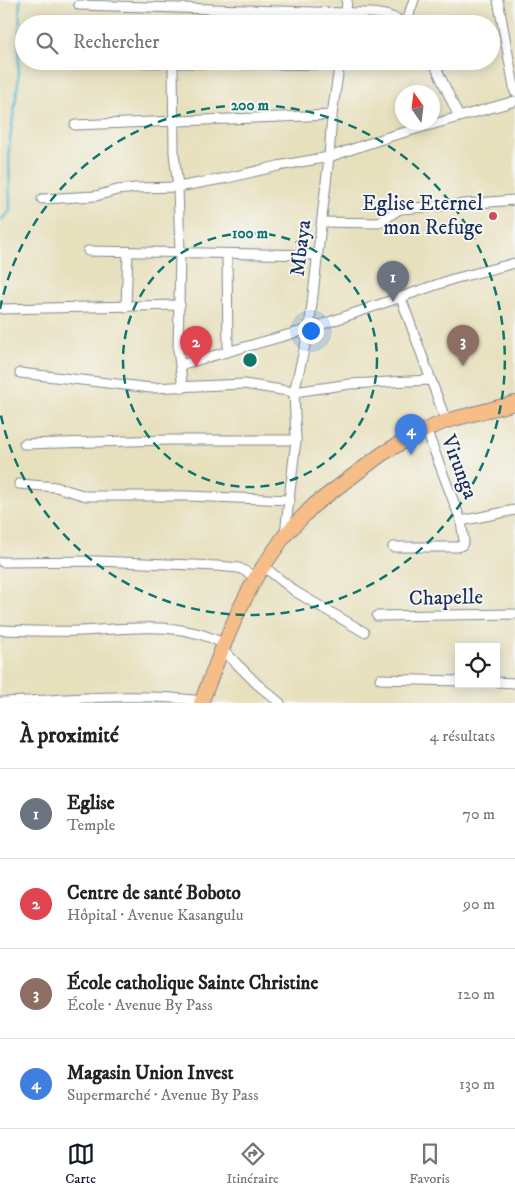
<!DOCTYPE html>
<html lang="fr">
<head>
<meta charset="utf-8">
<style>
	:root { --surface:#fff; --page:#f2f2f2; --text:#222; --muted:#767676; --line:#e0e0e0; --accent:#111827 }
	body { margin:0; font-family:"IM FELL DW Pica",serif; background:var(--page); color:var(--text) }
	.controls { position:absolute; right:15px; bottom:15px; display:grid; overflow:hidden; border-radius:0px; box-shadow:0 2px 12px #0003 }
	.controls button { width:45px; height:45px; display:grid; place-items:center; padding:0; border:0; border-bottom:1px solid var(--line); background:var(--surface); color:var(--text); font:25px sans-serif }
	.compass { position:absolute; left:395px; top:85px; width:45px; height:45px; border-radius:50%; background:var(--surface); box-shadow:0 2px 12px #0003; rotate:346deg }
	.you { position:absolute; left:310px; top:330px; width:18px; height:18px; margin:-12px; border:4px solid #fff; border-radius:50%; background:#1a73e8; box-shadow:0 0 0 8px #1a73e833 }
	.badge { display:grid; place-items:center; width:32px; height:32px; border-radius:50%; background:var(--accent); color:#fff; font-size:16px; font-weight:700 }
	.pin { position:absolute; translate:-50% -41px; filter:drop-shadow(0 1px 2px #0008) }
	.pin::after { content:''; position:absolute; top:26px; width:18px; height:15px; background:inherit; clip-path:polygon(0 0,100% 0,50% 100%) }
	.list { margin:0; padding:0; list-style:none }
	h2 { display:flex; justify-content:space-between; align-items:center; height:65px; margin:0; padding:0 20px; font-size:21px }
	h2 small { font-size:16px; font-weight:400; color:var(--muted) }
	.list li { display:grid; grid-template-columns:32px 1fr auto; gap:15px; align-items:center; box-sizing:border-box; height:90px; padding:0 20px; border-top:1px solid var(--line) }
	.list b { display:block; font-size:19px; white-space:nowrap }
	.list p { margin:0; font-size:16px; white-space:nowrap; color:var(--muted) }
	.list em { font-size:16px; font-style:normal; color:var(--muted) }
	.icon { flex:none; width:28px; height:28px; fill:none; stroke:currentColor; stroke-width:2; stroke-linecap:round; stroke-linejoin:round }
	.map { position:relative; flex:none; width:515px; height:703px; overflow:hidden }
	.search { position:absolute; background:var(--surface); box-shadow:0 2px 12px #0003; left:15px; right:15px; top:15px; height:55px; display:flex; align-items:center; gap:12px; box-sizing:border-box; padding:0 18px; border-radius:28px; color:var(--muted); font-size:19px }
	.sheet { height:425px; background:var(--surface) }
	nav { display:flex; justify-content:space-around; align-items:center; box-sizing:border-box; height:70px; border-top:1px solid var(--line); background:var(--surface); font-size:14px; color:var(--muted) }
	nav a { display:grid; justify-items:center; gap:2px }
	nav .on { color:var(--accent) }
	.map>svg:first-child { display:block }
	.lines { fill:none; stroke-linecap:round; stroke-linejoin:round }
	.stream { stroke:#53b7d2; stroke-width:2.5 }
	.minor-casing { stroke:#81888e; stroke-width:11 }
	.trunk-casing { stroke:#81888e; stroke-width:16 }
	.minor { stroke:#fff; stroke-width:9 }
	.trunk { stroke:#f7bd88; stroke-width:14 }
	.ring { fill:none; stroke:#0f766e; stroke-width:2.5; stroke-dasharray:9 6 }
	.poi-dot { fill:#d1495b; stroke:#f6f6f2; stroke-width:2 }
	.labels { text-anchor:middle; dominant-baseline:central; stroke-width:4; stroke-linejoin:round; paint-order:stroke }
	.poi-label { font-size:21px; fill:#1b2f5e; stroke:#f6f6f2; text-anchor:end }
	.street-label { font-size:21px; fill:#1b2f5e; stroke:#f6f6f2 }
	.centre { fill:#0f766e; stroke:#f6f6f2; stroke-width:2.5 }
	.ring-label { font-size:15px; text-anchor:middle; font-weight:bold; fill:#0f766e; stroke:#f6f6f2; stroke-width:4; stroke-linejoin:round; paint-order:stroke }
</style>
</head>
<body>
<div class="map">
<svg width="515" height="703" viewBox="0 0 515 703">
	<rect width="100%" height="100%" fill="#f6f6f2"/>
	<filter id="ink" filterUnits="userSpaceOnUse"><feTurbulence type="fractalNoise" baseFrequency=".02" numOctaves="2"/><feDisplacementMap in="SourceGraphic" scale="10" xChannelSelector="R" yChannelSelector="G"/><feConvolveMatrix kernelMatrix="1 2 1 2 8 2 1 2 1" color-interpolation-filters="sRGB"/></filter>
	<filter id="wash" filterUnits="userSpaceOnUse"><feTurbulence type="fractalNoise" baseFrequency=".0096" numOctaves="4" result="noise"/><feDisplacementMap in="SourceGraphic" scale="20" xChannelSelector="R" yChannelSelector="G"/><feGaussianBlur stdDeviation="1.12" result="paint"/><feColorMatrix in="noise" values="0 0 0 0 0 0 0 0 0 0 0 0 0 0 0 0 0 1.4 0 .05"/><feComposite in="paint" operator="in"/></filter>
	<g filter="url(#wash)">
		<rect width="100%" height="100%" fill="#e7e0bd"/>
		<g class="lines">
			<polyline class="stream" points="0,221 10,211 9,146 18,84 20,0"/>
		</g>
	</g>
	<g filter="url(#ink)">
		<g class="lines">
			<g class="minor-casing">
				<g id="minor">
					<polyline points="498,0 515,92"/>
					<path d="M79,5L346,13C368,12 388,12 407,24"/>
					<polyline points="345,24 347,0"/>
					<polyline points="408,24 410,11 414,0"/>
					<polyline points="433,61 459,117"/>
					<polyline points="105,62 340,65"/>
					<polyline points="173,62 174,153 178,187 180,253 178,350 183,388"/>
					<polyline points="75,125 332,115"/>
					<polyline points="42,199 96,196 117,190 136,188 178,187 227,178 278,166 329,157 388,137 515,101"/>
					<path d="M322,222L378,223C387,220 392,212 401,209L515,200"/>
					<polyline points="88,251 317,255"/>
					<polyline points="227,254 228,352"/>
					<polyline points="401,298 446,421"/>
					<polyline points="126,307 128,251"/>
					<polyline points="2,309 180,305"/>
					<polyline points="180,365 309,329 453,279 515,263"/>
					<polyline points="20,373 151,388 244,384 294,392 350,384 430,380"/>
					<polyline points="426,429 461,521 515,510"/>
					<polyline points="24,444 167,440 296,440"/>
					<polyline points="19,484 56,487 86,496 187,496 290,500"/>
					<polyline points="285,534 296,440 294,392 309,329 329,157 332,115 340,61"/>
					<polyline points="393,547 458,547 462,545 464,541 461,521"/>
					<polyline points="2,562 96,561 217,566 239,568 256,577"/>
					<polyline points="263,566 296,592 364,632"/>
					<polyline points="377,616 515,614"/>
					<path d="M0,630C27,631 54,632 81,631C128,629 180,620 224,644"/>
					<polyline points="222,649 257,684 280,703"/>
					<polyline points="380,679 459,681"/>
					<polyline points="496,682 515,683"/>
					<path d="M0,702C67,700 135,692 202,701"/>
				</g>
			</g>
			<g class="trunk-casing">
				<polyline id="trunk" points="201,703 222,649 239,610 256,577 285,535 314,505 382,454 416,434 446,421 515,403"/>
			</g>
			<use href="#minor" class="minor"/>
			<use href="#trunk" class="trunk"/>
		</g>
	</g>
	<g class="ring">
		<circle cx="250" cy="360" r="127"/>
		<path d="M0 309A255 255 0 1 1 0 411"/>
	</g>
	<circle class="poi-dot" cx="493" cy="216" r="5"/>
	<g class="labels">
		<g class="poi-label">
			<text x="483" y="204">Eglise Eternel<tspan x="483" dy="24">mon Refuge</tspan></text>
		</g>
		<g class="street-label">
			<text transform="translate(301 248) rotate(-83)">Mbaya</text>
			<text transform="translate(459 467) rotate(69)">Virunga</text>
			<text transform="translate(446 598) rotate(-1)">Chapelle</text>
		</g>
	</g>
	<circle cx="250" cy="360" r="8" class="centre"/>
	<g class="ring-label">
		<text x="250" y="110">200 m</text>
		<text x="250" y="238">100 m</text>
	</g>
</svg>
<div class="controls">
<button><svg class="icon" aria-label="locate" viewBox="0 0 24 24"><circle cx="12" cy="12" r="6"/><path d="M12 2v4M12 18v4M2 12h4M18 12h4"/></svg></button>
</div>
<svg class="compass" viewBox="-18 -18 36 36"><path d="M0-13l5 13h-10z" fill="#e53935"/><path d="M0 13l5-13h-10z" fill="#767676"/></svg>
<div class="you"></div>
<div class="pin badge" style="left:393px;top:302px;background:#6b7280">1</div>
<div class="pin badge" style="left:196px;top:367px;background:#e0444e">2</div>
<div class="pin badge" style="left:463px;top:366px;background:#8d6e63">3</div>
<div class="pin badge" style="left:411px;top:455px;background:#3f7fe0">4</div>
<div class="search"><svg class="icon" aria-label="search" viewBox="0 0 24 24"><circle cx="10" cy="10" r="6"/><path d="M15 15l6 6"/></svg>Rechercher</div>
</div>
<section class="sheet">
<h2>À proximité<small>4 résultats</small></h2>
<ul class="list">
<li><span class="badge" style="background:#6b7280">1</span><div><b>Eglise</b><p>Temple</p></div><em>70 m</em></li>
<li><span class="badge" style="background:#e0444e">2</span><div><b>Centre de santé Boboto</b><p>Hôpital · Avenue Kasangulu</p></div><em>90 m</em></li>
<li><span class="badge" style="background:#8d6e63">3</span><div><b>École catholique Sainte Christine</b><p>École · Avenue By Pass</p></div><em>120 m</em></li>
<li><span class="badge" style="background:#3f7fe0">4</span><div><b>Magasin Union Invest</b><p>Supermarché · Avenue By Pass</p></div><em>130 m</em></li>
</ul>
</section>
<nav>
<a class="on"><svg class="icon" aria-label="map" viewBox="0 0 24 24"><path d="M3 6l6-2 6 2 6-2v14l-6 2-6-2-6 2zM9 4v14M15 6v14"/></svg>Carte</a>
<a><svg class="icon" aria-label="directions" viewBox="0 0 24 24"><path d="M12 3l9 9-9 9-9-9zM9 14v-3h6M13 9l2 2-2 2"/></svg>Itinéraire</a>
<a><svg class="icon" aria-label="saved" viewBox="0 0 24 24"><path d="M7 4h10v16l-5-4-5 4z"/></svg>Favoris</a>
</nav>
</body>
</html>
